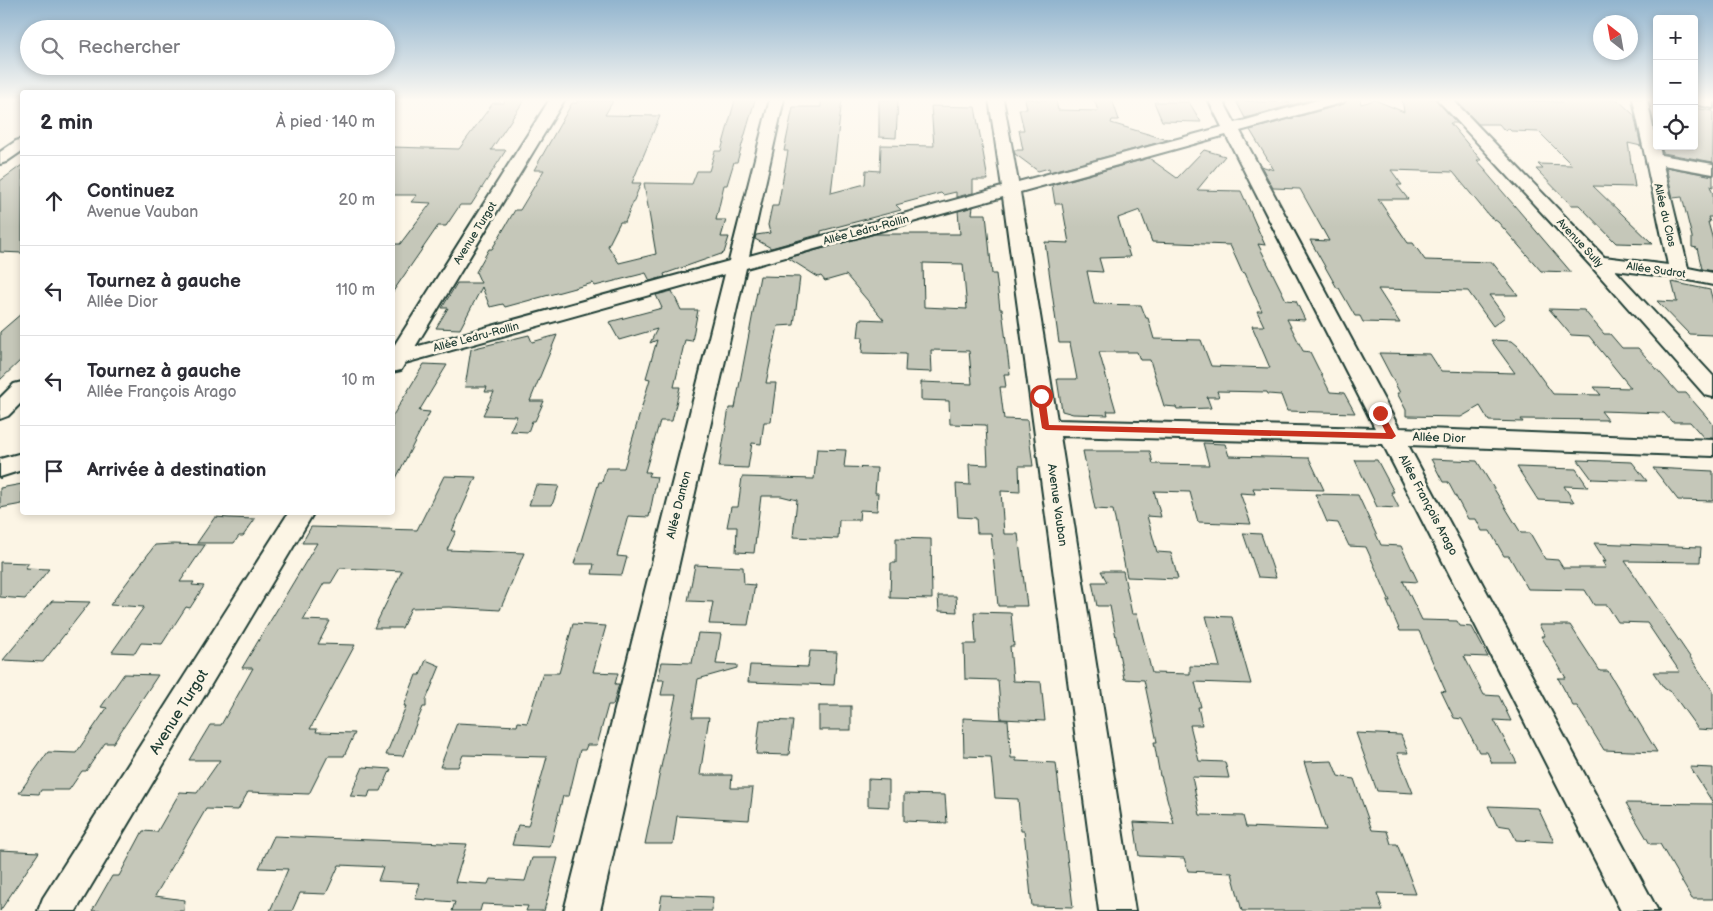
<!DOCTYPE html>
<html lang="fr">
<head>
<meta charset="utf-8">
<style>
	:root { --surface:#fff; --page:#f2f2f3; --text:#2b2b33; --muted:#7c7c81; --line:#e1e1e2 }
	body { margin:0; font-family:"Balsamiq Sans",sans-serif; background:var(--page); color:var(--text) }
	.controls { position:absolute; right:15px; top:15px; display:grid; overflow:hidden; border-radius:5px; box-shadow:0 2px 8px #0003 }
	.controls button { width:45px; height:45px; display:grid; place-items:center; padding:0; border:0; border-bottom:1px solid var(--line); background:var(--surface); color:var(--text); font:25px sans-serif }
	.compass { position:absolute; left:1593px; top:15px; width:45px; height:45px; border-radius:50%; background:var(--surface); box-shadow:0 2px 8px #0003; rotate:329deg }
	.stop { position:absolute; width:15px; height:15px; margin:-11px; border:4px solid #c8321e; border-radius:50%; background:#fff }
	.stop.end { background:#c8321e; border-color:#fff; box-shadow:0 1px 5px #0008 }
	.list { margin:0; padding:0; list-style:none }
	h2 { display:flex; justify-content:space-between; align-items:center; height:65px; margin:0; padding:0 20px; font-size:21px }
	h2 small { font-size:16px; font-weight:400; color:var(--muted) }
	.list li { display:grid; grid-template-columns:32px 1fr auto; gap:15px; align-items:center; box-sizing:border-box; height:90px; padding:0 20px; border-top:1px solid var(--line) }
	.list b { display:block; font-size:19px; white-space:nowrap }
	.list p { margin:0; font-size:16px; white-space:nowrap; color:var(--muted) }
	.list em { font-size:16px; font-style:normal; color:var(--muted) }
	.icon { flex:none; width:28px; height:28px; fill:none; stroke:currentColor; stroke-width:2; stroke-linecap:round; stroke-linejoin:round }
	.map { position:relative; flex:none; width:1713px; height:911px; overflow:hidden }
	.search { position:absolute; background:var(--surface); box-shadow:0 2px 8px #0003; left:20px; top:20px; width:375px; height:55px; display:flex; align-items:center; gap:12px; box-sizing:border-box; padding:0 18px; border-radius:28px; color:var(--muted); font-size:19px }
	.panel { position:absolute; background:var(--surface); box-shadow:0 2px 8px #0003; left:20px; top:90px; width:375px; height:425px; border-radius:5px }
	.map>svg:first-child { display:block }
	.building { fill:#c5c7b9; stroke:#1f3d34; fill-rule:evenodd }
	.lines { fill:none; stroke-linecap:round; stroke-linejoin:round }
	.minor-casing { stroke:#1f3d34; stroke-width:4 }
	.minor { fill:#fcf5e5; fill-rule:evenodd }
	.route { fill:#c8321e }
	.labels { text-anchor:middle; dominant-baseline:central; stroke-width:5; stroke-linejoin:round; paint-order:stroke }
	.far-street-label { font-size:11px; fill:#1f3d34; stroke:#fcf5e5 }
	.street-label { font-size:12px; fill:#1f3d34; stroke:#fcf5e5 }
	.near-street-label { font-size:15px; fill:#1f3d34; stroke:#fcf5e5 }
</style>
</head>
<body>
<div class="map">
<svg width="1713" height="911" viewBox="0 0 1713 911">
	<rect width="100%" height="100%" fill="#fcf5e5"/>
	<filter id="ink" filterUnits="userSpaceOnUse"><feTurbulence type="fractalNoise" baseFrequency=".02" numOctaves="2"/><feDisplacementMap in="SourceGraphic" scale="10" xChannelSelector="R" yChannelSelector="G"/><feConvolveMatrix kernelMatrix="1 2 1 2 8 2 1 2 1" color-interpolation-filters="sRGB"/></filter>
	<g filter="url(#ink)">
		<g class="building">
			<polygon points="506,99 525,99 491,150 506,150 471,205 460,205 446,226 438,226 392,293 392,244 400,244 431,203 411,202 417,195 392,195 392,147 459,149 493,103 504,103"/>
			<polygon points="821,99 842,99 831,193 865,184 866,170 880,171 881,145 934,146 931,106 975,107 988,180 973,180 973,193 956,197 956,192 943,195 941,193 896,205 901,210 821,231 821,234 771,248 755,239 756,235 770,233 768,225 772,206 778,206 788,151 784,151 793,107 821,107"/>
			<polygon points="1025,99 1056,101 1058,110 1098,111 1094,99 1112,99 1119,120 1112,120 1111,123 1168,140 1050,172 1049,168 1038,171 1015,154 1014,150 1023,150 1019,130 1024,130 1019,109 1027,109"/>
			<polygon points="1283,99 1313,99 1245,118 1236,101 1290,103"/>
			<polygon points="1348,99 1360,99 1361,104 1375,100 1404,112 1402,99 1435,99 1457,123 1450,123 1481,160 1477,160 1487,171 1485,171 1571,272 1541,271 1498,222 1489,216 1453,172 1391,170 1402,185 1397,185 1408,199 1378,199 1408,243 1413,243 1425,260 1492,262 1518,295 1489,295 1505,317 1493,326 1468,291 1378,289 1400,323 1363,322 1360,316 1355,316 1339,288 1337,288 1310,240 1329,241 1300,189 1273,188 1261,166 1274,170 1250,130 1344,104"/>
			<polygon points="1455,99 1563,102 1560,99 1618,100 1634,115 1641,146 1628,143 1635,187 1593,186 1653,244 1616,243 1579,205 1571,205 1536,169 1543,169 1538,164 1572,165 1539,132 1511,131 1509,129 1504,130 1499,124 1478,124"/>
			<polygon points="735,100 755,100 737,162 734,162 727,185 724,185 716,220 726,220 721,237 729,237 724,253 664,274 665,277 650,281 646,273 595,286 593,283 505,307 503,304 490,307 482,287 460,329 436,328 448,308 442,308 457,283 481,283 476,272 489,249 492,249 515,210 520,210 544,170 534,170 572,103 577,103 578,101 613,101 605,115 660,116 632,183 641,183 625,222 620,222 608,246 619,263 656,254 644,183 692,184 697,171 709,171 715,151 721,151"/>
			<polygon points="879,100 898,100 896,138 879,137"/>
			<polygon points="1154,102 1189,102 1201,122 1162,121"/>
			<polygon points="1694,108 1713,111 1713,162 1663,153 1661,146 1694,148"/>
			<path d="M1204,150L1225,156L1197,190L1241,191L1265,245L1258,244L1286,300L1296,301L1305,320L1287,319L1303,351L1310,352L1330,392L1344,393L1355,413L1287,411L1281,395L1268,394L1267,392L1217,391L1219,397H1207L1211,408L1177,409L1176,407L1164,406L1150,360H1140L1137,352H1099L1116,411H1107L1108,415L1073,414L1062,411L1057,379H1077L1070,343H1059L1045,242L1069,243L1062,204H1055L1052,185L1149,158L1177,178ZM1140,210L1152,242L1230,245L1242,272L1245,273L1262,311H1257L1264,326H1252L1270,368L1211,366L1201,340L1154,339L1148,318H1146L1141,305L1094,304L1087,271L1103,272L1099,258L1130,257L1118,218Z"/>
			<polygon points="22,165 22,253 0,252 0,181"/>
			<polygon points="1666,167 1713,176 1713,187 1710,186 1713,194 1713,217 1708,217 1710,222 1708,222 1713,240 1713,271 1702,269 1697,248 1692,247 1692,237 1682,197 1673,198"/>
			<path d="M973,207L972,214H986L992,274H996L1000,309H1002L1010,374H1004L1006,387H1000L1004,419L1027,420L1033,466H1019L1020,492L1001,491L1004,534H1018L1027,606H998L991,533H977L976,518L958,517L956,484L970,485L969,464L988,465L986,425L950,424L949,401L921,400V382L972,384L969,351L931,350L932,372L905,371L906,354L862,353L863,337H858L860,319L884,320L846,275L825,281L821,276L818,277L788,258L875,234H960L958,211ZM923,263L963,264L967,309L924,307Z"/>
			<polygon points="760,276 800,277 794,325 778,326 766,383 776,383 771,422 764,422 761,444 752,443 748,468 719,467 729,408 735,408"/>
			<polygon points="1672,282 1710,290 1713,301 1713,335 1689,334 1657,301 1677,302"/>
			<polygon points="672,291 681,310 698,310 692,341 685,340 674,387 680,387 672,421 660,421 645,472 650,472 648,476 657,477 649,517 628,516 617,556 627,557 622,575 592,574 594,564 574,564 599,482 602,482 606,468 624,468 650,379 646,378 657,340 650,343 657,329 619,340 609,322 662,308 656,295"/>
			<polygon points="1549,309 1584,310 1604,334 1610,334 1622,348 1638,348 1678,393 1686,393 1713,424 1713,438 1704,438 1690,422 1672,422 1664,413 1601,411 1608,420 1521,419 1523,422 1489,421 1480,406 1461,417 1406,416 1406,410 1397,393 1400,393 1379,353 1430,354 1441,371 1515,373 1491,340 1512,341 1518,346 1553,394 1601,395 1594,387 1631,388 1589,336 1571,335"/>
			<polygon points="22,313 22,359 0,380 0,332"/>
			<polygon points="529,335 532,342 557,335 530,401 544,401 535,421 532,421 528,432 510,431 517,416 483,415 494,392 485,392 487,387 465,387 471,349"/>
			<polygon points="424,364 447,365 419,411 430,412 392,486 392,417"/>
			<polygon points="1203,443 1225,444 1229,456 1309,458 1324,490 1253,488 1255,494 1240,493 1251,524 1198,522 1190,492 1154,491 1161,517 1147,516 1157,552 1171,553 1178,579 1127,577 1113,510 1095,509 1083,451 1150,451 1153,464 1209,465"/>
			<polygon points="817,449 846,450 844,467 877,468 875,493 878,493 877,511 860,510 859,520 839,520 838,539 793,537 797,500 781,496 761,496 754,553 736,552 737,527 727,527 731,507 738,507 742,477 814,479"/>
			<polygon points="1431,459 1477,461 1521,533 1530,533 1545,559 1558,560 1563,568 1606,568 1602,561 1606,562 1594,543 1701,547 1700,562 1625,561 1713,691 1713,730 1698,729 1672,693 1664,688 1653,672 1680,672 1647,623 1618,622 1607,605 1594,605 1585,590 1528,589 1509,556 1504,556 1490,531 1482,531 1476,519 1468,519 1448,482 1443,482"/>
			<polygon points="1355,460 1377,460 1394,492 1391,492 1399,508 1377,507"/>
			<polygon points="1578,460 1632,462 1647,481 1592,479"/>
			<polygon points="1517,467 1576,469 1588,487 1564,486 1574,502 1538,500"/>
			<polygon points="1653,468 1713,471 1713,501 1678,500"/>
			<polygon points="444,476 476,477 452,531 456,531 447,550 524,553 500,610 449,607 411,608 402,628 374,628 402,571 340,568 331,583 324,583 303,620 330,621 318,644 355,645 310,729 317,729 316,732 355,733 344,756 328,756 309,794 248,792 238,810 206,809 155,896 185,900 184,911 92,911 112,876 119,876 143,831 157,832 180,792 197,793 220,760 189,760 210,725 221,725 253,668 242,668 317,543 302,543 311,527 417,530"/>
			<polygon points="22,484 22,504 0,508 0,488"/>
			<polygon points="536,485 559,486 552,505 529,505"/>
			<polygon points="1315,494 1358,495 1381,545 1401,546 1418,582 1403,581 1422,620 1457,621 1460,626 1472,627 1488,657 1464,656 1484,695 1499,696 1511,721 1494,720 1517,763 1492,763 1487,752 1479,752 1462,719 1454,718 1441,691 1446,692 1419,631 1400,631 1387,601 1390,601 1366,547 1349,546 1338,523 1327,522"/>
			<polygon points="215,517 229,518 255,519 243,536 239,536 234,543 197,543"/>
			<polygon points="1243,533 1261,534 1276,578 1258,577"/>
			<polygon points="896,538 931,539 932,599 890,598 891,563 896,563"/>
			<polygon points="173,544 205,545 180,582 194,582 192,585 204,586 190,608 186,607 162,644 141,643 135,653 112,652 144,607 110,605 155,545"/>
			<polygon points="0,562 29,563 25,568 49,569 25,599 0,597"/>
			<polygon points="695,565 743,567 744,584 755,585 748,625 709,624 713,602 688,601"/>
			<polygon points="1101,571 1123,571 1132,614 1137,614 1152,673 1190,674 1190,666 1220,667 1206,616 1232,617 1251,684 1195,682 1201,707 1198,707 1202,725 1190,725 1199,761 1225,762 1229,778 1192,777 1200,815 1243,816 1246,827 1326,830 1304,762 1332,761 1338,776 1354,779 1372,830 1387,831 1391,844 1397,844 1416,894 1377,893 1383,911 1242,911 1232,873 1188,871 1184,858 1139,856 1134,822 1174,824 1161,776 1160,776 1154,742 1157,742 1144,680 1124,679 1110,606 1097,606 1092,582 1107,582"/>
			<polygon points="938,596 956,596 957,612 939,611"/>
			<polygon points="52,601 90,602 43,662 3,660"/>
			<polygon points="974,612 1011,613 1014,646 1010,646 1013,681 1041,682 1045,721 1001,719 998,680 965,679 964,644 976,644"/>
			<polygon points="573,624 606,626 593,672 618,673 615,684 619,684 613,705 608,705 597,745 587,745 585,750 580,750 569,796 563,796 550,847 512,845 518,825 528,826 547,757 463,755 458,767 440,767 457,723 517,726 518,722 527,723 543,673 559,673"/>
			<polygon points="1539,625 1570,625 1600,671 1608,671 1657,752 1604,750 1577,706 1573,706 1558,678 1566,678 1541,636 1545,636"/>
			<polygon points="698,633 721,634 716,664 737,665 737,668 698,679 692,717 709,717 700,775 732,775 731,788 753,788 749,820 677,816 673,844 645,844 676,695 661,695 664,680 658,680 662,662 692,663"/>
			<polygon points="810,651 837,652 834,685 748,682 750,665 808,667"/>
			<polygon points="426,660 440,666 426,700 426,707 423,707 403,756 386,755 406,706 404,706 416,675 420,675"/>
			<polygon points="124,674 158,675 113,743 105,743 86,771 82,771 69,790 41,790 39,794 19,793 48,752 76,753 107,708 101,707"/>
			<rect x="819" y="706" width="32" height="24"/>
			<polygon points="963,718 1008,720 1011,758 1016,758 1016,761 1056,763 1073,907 1032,906 1024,831 1021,831 1018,799 995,798 991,757 964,756"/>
			<polygon points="760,720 793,721 789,755 756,754"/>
			<polygon points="1356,733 1401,735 1408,753 1397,753 1413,793 1377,791"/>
			<polygon points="363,767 391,769 381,791 370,791 368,797 350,796"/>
			<polygon points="1690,767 1713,768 1713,803"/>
			<polygon points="868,779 889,780 889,807 868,806"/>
			<polygon points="904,794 945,795 947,823 904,821"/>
			<polygon points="1626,803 1713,804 1713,899 1692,899 1660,844 1650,844"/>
			<polygon points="1488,806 1538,808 1554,842 1516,840 1510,827 1497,825"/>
			<polygon points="274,836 467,844 455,882 488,884 490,879 525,881 532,858 558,858 544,911 526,911 528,906 482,904 480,911 452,911 455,902 415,899 420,883 378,881 383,867 339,865 326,894 300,893 292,911 270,911 288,869 259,868"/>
			<polygon points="0,850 39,852 0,911"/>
			<polygon points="662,895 713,897 712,911 659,911"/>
		</g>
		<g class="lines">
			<g class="minor-casing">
				<g id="minor">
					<path d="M550,99H565L415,347L729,261L770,99H784L749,256L1002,187L989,99H1003L1018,182L1222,127L1208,99H1222L1235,123L1321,99H1346L1344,102L1240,131L1399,428L1713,440V456L1408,445L1658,911H1621L1383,444L1060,436L1135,911H1099L1003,197L746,268L600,911H564L725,274L405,363L401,370L392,372V349ZM1226,135L1375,428L1057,420L1020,192Z"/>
					<polygon points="1437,99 1452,99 1604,257 1668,265 1633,99 1647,99 1657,146 1659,146 1661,155 1713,164 1713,174 1663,165 1688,268 1713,273 1713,285 1679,278 1615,270 1713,376 1713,397 1705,395 1591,266"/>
					<polygon points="1694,99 1713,100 1713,108 1694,104"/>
					<polygon points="22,139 22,151 6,162 0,164 0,152 16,141"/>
					<polygon points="22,382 22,402 8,416 0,419 0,398 14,384"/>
					<polygon points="22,453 22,470 0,477 0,459"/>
					<polygon points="289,512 314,512 76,911 38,911 43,898"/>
				</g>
			</g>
			<use href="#minor" class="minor"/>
		</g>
	</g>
	<linearGradient id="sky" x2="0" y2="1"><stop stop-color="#91b4ce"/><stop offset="0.44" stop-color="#fefaf3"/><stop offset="1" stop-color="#fefaf3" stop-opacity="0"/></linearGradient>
	<rect width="1713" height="227" fill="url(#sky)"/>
	<polygon class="route" points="1041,393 1045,396 1049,425 1386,433 1376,413 1380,410 1382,411 1396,436 1392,439 1046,430 1042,428 1037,396"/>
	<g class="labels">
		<g class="far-street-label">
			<text transform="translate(1665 215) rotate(77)">Allée du Clos</text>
			<text transform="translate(866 230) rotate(-15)">Allée Ledru-Rollin</text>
			<text transform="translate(475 233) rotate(-58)">Avenue Turgot</text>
			<text transform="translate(1580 243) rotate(47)">Avenue Sully</text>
			<text transform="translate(1656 270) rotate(8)">Allée Sudrot</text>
			<text transform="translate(476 337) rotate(-15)">Allée Ledru-Rollin</text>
		</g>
		<g class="street-label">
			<text transform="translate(1439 438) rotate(2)">Allée Dior</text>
			<text transform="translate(679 505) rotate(-76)">Allée Danton</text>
			<text transform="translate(1057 505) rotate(82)">Avenue Vauban</text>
			<text transform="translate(1428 505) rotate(62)">Allée François Arago</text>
		</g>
		<g class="near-street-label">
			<text transform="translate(179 712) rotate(-58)">Avenue Turgot</text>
		</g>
	</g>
</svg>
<div class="controls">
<button>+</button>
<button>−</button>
<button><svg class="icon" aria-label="locate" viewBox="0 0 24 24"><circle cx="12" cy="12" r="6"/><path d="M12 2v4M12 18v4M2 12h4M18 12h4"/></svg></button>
</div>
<svg class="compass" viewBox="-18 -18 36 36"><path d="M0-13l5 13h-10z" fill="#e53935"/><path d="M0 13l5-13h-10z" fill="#7c7c81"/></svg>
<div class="stop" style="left:1041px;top:396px"></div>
<div class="stop end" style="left:1380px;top:413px"></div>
<div class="search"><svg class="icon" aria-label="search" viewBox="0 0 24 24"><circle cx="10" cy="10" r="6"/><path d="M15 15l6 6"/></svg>Rechercher</div>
<section class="panel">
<h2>2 min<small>À pied · 140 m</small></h2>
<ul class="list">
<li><svg class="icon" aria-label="ahead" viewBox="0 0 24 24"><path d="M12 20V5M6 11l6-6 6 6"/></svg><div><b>Continuez</b><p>Avenue Vauban</p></div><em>20 m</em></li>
<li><svg class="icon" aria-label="left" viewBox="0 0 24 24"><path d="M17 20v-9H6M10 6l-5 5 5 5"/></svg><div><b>Tournez à gauche</b><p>Allée Dior</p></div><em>110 m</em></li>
<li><svg class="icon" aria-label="left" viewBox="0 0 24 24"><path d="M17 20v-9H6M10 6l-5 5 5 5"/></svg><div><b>Tournez à gauche</b><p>Allée François Arago</p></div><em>10 m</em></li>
<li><svg class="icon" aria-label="arrive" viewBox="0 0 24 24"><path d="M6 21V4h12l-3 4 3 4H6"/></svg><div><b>Arrivée à destination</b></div></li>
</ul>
</section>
</div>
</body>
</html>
